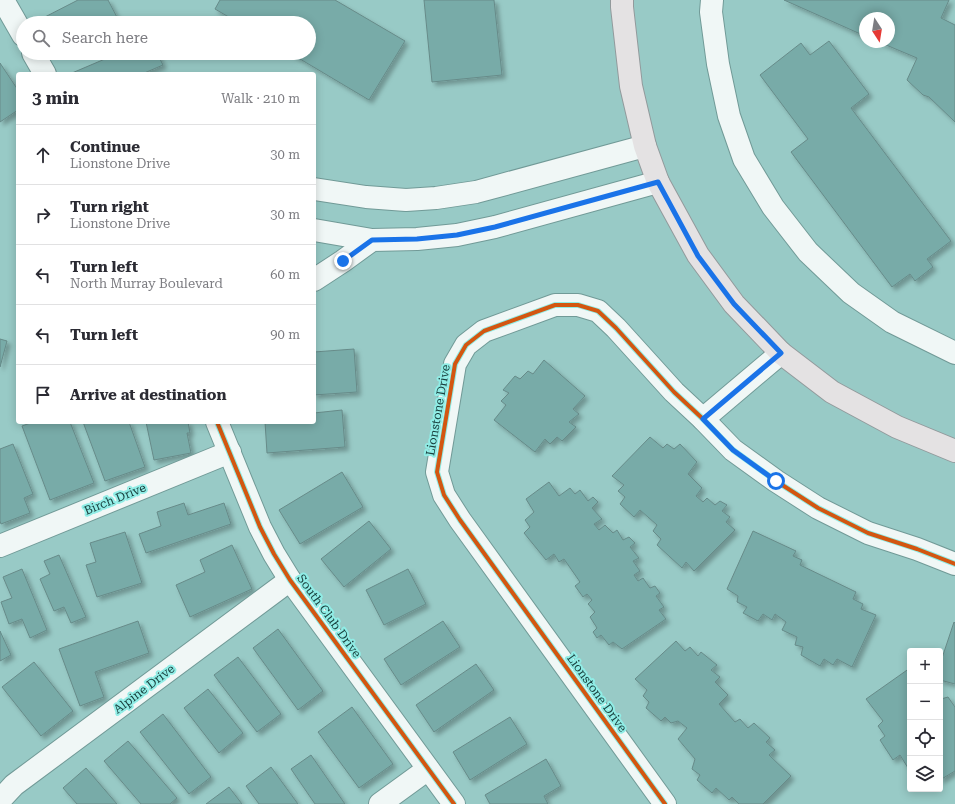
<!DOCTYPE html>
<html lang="en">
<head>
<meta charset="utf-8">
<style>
	:root { --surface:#fff; --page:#f7f7f7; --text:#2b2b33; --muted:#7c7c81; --line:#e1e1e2 }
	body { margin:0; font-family:"Roboto Serif",serif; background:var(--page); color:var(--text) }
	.controls { position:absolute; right:12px; bottom:12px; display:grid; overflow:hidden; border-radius:4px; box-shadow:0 2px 10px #0003 }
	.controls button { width:36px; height:36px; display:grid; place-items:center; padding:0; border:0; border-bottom:1px solid var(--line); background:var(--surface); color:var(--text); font:20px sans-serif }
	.compass { position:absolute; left:859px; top:12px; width:36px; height:36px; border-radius:50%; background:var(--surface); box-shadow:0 2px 10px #0003; rotate:168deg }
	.stop { position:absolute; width:12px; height:12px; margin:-9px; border:3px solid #1a73e8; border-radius:50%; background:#fff }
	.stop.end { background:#1a73e8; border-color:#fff; box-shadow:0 1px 4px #0008 }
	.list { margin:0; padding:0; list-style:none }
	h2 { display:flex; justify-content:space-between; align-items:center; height:52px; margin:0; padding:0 16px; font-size:17px }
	h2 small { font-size:13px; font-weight:400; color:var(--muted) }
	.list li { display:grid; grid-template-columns:26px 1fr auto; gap:12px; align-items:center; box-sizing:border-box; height:60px; padding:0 16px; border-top:1px solid var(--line) }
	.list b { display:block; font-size:15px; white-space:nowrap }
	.list p { margin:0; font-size:13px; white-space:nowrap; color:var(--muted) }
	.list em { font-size:13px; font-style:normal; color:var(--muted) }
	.icon { flex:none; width:22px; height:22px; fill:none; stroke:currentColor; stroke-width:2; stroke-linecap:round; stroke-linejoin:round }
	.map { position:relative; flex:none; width:955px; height:804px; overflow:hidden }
	.search { position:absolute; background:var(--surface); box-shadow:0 2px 10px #0003; left:16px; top:16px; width:300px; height:44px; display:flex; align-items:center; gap:10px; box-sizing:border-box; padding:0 14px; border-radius:22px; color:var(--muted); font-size:15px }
	.panel { position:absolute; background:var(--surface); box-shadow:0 2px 10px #0003; left:16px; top:72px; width:300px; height:352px; border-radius:4px }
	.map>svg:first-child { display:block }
	.building { fill:#78aba8; stroke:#678b89; filter:url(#shadow) }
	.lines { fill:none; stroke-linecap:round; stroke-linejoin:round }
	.minor-casing { stroke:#719a97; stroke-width:24 }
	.major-casing { stroke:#929a9c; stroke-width:24 }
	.minor { stroke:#f0f7f6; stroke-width:22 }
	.major { stroke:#e4e2e3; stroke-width:22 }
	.cycleway-casing { stroke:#90ede6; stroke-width:6 }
	.cycleway { stroke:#d35611; stroke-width:4 }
	.route { stroke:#1a73e8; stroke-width:5 }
	.labels { text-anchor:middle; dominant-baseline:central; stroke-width:4; stroke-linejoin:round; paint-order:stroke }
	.street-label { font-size:12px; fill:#19403e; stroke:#90ede6 }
</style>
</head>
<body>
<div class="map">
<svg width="955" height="804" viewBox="0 0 955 804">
	<defs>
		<filter id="shadow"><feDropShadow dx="3.5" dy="3.5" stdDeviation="2" flood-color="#0004"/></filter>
	</defs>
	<rect width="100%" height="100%" fill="#98cac6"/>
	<g class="building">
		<polygon points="78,0 108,0 120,23 43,23 41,19"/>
		<polygon points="220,0 335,0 405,41 369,100 290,53 309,53 309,23 239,23 215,9"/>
		<polygon points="424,0 494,0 502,75 432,82"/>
		<polygon points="784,0 949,0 941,18 955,25 955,122 929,97 923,95 907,80 917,58 879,42 889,42 889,18 865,18 865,36"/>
		<polygon points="829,41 869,94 851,108 951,241 927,259 933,267 915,281 910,274 892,287 791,152 808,139 760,75 801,43 810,55"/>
		<polygon points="119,53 157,53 163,65 142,74 73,74 72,73"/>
		<polygon points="0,63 18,90 18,110 0,122"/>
		<polygon points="0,339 7,341 0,367"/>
		<polygon points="354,349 357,392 314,395 314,352"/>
		<polygon points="544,360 585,396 573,409 579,414 569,422 576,427 562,441 557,437 550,444 545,439 535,452 494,420 506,405 501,401 509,393 503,390 515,376 520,379 528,371 533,374"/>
		<polygon points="342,410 345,447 267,453 265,422 314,422 314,413"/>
		<polygon points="33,422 70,422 94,483 50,500 22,426"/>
		<polygon points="83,422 129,422 145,467 105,481"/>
		<polygon points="146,422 188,422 190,433 187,433 191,453 154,460"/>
		<polygon points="650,437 663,448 667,444 674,449 680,444 697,462 688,474 702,488 696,496 703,502 707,498 715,505 720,501 727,505 722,511 730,517 726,522 735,530 694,571 686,562 682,568 657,545 661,539 653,531 657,525 640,510 634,517 620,504 625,497 618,491 624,485 612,476"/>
		<polygon points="13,444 33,494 24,498 30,513 1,524 0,521 0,449"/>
		<polygon points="342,472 363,507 300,544 279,510"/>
		<polygon points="549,482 559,496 570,488 575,494 580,490 588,501 593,497 598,502 592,508 602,519 594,524 599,530 605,525 613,533 617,530 623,540 629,537 635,543 630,547 639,558 633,561 640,571 634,575 638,581 643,578 650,588 655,586 660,593 656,596 664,607 659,610 666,619 622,649 613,642 609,645 601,635 597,638 593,632 597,628 590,617 595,612 588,604 592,600 587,594 583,597 575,586 580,582 564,559 559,562 554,554 546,560 524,533 530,527 525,520 534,512 526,499"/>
		<polygon points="184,503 188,515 224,503 231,524 146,553 139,534 161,526 157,512"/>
		<polygon points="369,521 391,549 344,587 321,559"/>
		<polygon points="753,531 796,551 793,556 802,560 800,565 856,592 853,599 863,604 861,609 876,615 852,667 837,659 833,665 824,659 820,666 801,655 803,647 795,645 797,637 782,630 786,622 775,614 772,620 763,614 758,621 743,613 747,607 737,602 738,596 727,589"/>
		<polygon points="125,532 142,583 97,597 86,565 96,562 90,543"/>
		<polygon points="232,545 252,589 190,617 176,585 205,572 200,560"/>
		<polygon points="59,555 86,617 71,623 64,607 54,611 40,579 50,574 44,561"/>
		<polygon points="22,569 47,630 30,638 22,619 9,624 1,602 12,598 3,577"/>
		<polygon points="408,569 426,604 384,625 366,590"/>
		<polygon points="138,621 149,653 95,672 104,697 80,706 59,649"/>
		<polygon points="443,621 460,647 401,685 384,659"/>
		<polygon points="954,622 955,623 955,684 940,680 940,664"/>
		<polygon points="278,629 323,691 298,710 253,648"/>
		<polygon points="0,631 11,655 0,661"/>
		<polygon points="676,641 685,651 690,647 698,656 701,652 717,665 711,670 720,677 715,682 728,695 719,704 735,722 740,719 748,728 754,723 770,738 766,742 775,750 769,755 791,776 763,804 739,804 732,797 729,800 716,788 712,793 697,780 700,775 692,769 695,759 678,739 687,728 678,721 671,723 665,717 661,721 646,708 649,702 643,696 647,690 635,679"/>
		<polygon points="238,657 281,714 257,732 214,675"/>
		<polygon points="34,662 73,711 41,736 2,687"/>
		<polygon points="476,664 494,690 434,732 416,705"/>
		<polygon points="910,668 910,767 908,768 900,755 893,760 880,740 885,736 878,726 883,721 866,699"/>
		<polygon points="208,689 243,733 219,753 184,708"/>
		<polygon points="940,697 941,699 948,697 955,707 955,771 940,780"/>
		<polygon points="352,707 393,764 359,788 318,732"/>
		<polygon points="163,714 211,777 189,794 140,732"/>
		<polygon points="510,717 527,744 470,780 453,752"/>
		<polygon points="128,741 177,798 170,804 141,804 104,761"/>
		<polygon points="311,755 345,804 315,804 291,769"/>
		<polygon points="546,759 561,786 544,796 548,804 490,804 485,795"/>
		<polygon points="271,767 298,804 259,804 246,786"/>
		<polygon points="86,768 117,804 77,804 63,788"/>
		<polygon points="229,787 242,804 206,804"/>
	</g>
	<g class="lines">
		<g class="minor-casing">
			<g id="minor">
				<polyline points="3,0 23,35"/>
				<polyline points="712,0 711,12 718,64 729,116 744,159 773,207 808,252 851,293 892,322 955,353"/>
				<polyline points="33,53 45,74"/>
				<polyline points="314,189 366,197 406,200 436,198 476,192 645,146"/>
				<polyline points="314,230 372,240"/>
				<polyline points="314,280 343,261 372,240 417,239 457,235 495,227 658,182"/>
				<polyline points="703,419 781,353"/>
				<polyline points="217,422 260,527 274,554 290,580 454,804"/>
				<polyline points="0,546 230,452"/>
				<polyline points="0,800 14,785 290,580"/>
				<polyline points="380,804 428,769"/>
				<polyline points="665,804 460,520 444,495 437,472 455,364 466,345 484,331 555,305 578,305 598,311 616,328 674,392 703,419 733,450 776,481 818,508 868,533 917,549 955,564"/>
			</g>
		</g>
		<g class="major-casing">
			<polyline id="major" points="622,0 622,7 631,86 645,146 658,182 698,255 734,304 781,353 832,392 897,427 955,451"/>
		</g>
		<use href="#minor" class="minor"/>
		<use href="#major" class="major"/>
		<g class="cycleway-casing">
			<g id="cycleway">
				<polyline points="217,422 260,527 274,554 290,580 454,804"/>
				<polyline points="665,804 460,520 444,495 437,472 455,364 466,345 484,331 555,305 578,305 598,311 616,328 674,392 703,419 733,450 776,481 818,508 868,533 917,549 955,564"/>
			</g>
		</g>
		<use href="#cycleway" class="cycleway"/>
	</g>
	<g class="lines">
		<polyline class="route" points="343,261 372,240 417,239 457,235 495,227 658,182 698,256 734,304 781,353 703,419 733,450 776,481"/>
	</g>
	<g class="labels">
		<g class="street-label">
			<text transform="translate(438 410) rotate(-80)">Lionstone Drive</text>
			<text transform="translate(115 499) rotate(-22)">Birch Drive</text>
			<text transform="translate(329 616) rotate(54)">South Club Drive</text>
			<text transform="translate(144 689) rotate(-37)">Alpine Drive</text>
			<text transform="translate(597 693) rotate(54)">Lionstone Drive</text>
		</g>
	</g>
</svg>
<div class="controls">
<button>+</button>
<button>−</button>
<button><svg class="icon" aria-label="locate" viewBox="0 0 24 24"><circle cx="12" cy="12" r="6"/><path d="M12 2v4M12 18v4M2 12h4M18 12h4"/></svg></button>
<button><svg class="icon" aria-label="layers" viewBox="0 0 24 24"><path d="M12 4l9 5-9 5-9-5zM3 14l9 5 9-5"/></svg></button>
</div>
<svg class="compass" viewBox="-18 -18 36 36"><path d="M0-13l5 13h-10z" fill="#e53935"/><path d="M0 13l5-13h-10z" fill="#7c7c81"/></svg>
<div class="stop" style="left:776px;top:481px"></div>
<div class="stop end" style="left:343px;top:261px"></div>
<div class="search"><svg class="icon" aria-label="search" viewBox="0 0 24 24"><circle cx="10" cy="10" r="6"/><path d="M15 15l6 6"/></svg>Search here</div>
<section class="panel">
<h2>3 min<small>Walk · 210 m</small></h2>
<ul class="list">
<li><svg class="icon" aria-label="ahead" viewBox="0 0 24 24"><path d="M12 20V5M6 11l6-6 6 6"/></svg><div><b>Continue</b><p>Lionstone Drive</p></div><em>30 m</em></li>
<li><svg class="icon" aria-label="right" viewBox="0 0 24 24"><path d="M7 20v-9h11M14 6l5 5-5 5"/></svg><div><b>Turn right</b><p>Lionstone Drive</p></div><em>30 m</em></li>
<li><svg class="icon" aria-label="left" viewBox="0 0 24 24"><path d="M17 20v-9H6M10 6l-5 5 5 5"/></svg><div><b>Turn left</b><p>North Murray Boulevard</p></div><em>60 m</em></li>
<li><svg class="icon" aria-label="left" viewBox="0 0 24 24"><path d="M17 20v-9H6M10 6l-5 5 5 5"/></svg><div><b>Turn left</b></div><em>90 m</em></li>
<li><svg class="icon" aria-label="arrive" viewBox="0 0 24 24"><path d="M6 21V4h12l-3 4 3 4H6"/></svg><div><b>Arrive at destination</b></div></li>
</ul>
</section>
</div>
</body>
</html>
